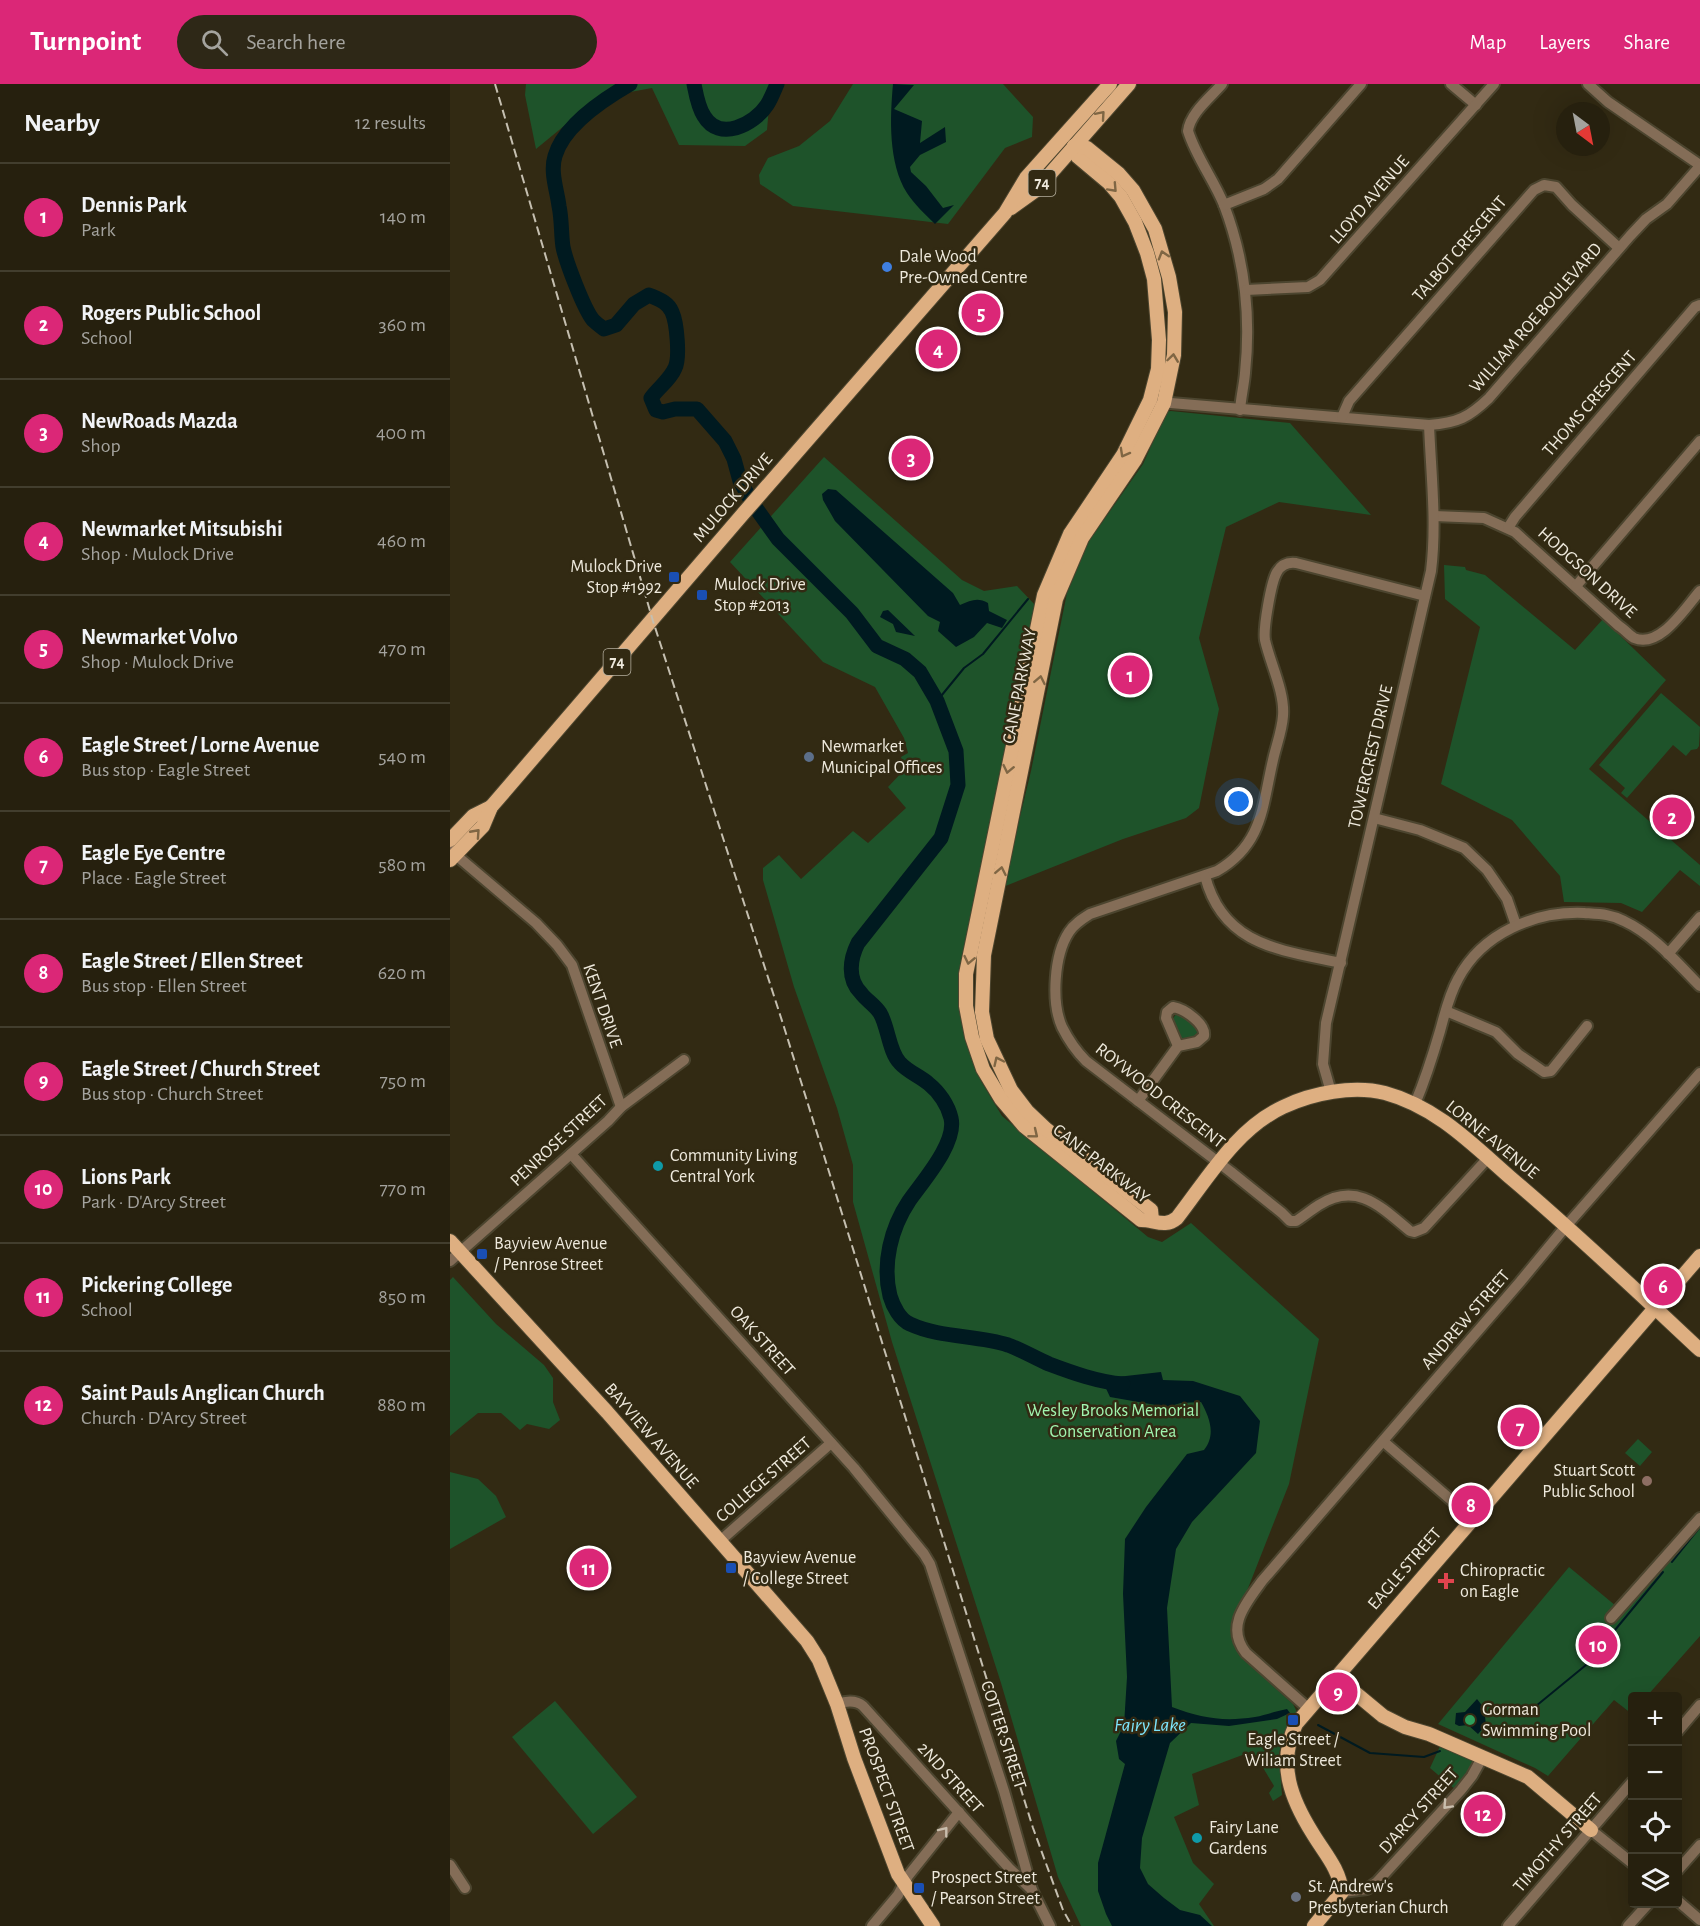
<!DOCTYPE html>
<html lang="en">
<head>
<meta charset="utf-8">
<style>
	:root { --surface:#26200e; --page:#2e2817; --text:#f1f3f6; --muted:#a4a39e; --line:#423e2e; --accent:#db2777 }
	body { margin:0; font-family:"Alegreya Sans",sans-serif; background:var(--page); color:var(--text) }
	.controls { position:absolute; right:18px; bottom:18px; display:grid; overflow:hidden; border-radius:6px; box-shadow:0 6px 24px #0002 }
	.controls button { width:54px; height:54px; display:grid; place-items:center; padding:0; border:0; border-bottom:2px solid var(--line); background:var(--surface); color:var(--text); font:30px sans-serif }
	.compass { position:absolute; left:1106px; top:18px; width:54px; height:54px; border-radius:50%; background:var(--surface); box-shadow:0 6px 24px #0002; rotate:148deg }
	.you { position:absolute; left:789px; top:718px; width:21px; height:21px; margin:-15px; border:4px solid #fff; border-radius:50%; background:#1a73e8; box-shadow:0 0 0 9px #1a73e833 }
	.badge { display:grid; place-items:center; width:39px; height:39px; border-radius:50%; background:var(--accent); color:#fff; font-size:20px; font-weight:700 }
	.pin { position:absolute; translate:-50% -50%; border:3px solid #fff; box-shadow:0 2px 6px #0006 }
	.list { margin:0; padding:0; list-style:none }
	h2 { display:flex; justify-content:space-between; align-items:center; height:78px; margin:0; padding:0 24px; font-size:26px }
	h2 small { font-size:20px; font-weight:400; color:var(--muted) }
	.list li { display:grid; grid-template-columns:39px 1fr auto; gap:18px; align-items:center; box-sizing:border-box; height:108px; padding:0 24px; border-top:2px solid var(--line) }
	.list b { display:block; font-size:22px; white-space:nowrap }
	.list p { margin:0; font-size:20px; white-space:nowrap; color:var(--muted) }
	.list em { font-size:20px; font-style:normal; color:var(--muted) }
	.icon { flex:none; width:33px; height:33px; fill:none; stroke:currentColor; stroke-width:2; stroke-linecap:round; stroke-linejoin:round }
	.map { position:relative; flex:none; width:1250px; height:1842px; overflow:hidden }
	header { display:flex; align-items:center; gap:36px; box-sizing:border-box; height:84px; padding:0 30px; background:var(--accent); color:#fff }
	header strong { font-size:28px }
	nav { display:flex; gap:33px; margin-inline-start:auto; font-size:21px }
	.search { width:420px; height:54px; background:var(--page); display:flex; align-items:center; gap:15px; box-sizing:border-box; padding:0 21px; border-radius:33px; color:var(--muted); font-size:22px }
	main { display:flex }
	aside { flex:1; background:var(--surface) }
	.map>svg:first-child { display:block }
	.green { fill:#1e532a }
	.water { fill:#001a20 }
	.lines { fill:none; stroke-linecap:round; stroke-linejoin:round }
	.stream { stroke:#001a20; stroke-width:2 }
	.river { stroke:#001a20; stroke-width:15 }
	.minor-casing { stroke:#4c452f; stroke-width:14 }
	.major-casing { stroke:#4c452f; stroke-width:16 }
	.minor { stroke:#846d57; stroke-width:10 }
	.major { stroke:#deaf81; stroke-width:14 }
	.rail { stroke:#c5bfb0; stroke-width:2; stroke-dasharray:9 4.5; stroke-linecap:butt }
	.oneway { stroke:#7f6644 }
	.oneway2 { stroke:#c9bead }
	.shop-dot { fill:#3f7fe0; stroke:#322a13; stroke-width:2 }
	.transit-dot { fill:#1a4fb4; stroke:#322a13; stroke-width:2 }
	.service-dot { fill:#5c6f8a; stroke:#322a13; stroke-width:2 }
	.culture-dot { fill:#0f9aa8; stroke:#322a13; stroke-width:2 }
	.education-dot { fill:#8d6e63; stroke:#322a13; stroke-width:2 }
	.health-dot { fill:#e0444e; stroke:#322a13; stroke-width:2 }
	.leisure-dot { fill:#2e9e5b; stroke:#322a13; stroke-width:2 }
	.worship-dot { fill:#6b7280; stroke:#322a13; stroke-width:2 }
	.labels { text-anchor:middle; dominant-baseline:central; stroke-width:5; stroke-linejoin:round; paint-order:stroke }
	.shield { fill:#322a13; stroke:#b6b0a0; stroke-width:1.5 }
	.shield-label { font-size:16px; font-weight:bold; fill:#eee9dc }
	.street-label { font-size:18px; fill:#eee9dc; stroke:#322a13 }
	.poi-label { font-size:18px; fill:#eee9dc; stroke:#322a13; text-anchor:start }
	.park-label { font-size:18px; fill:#a1f5af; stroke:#322a13 }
	.water-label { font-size:20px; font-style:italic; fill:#7de4fb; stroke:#322a13 }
</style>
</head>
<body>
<header>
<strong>Turnpoint</strong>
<div class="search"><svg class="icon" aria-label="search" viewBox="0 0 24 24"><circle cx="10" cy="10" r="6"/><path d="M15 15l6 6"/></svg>Search here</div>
<nav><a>Map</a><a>Layers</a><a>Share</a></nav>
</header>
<main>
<aside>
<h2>Nearby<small>12 results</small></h2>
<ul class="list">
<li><span class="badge">1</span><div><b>Dennis Park</b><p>Park</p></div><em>140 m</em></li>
<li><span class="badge">2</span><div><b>Rogers Public School</b><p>School</p></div><em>360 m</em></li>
<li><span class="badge">3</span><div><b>NewRoads Mazda</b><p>Shop</p></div><em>400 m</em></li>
<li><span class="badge">4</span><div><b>Newmarket Mitsubishi</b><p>Shop · Mulock Drive</p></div><em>460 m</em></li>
<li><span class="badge">5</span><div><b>Newmarket Volvo</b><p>Shop · Mulock Drive</p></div><em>470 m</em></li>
<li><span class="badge">6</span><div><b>Eagle Street / Lorne Avenue</b><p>Bus stop · Eagle Street</p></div><em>540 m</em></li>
<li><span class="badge">7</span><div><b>Eagle Eye Centre</b><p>Place · Eagle Street</p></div><em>580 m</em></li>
<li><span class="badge">8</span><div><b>Eagle Street / Ellen Street</b><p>Bus stop · Ellen Street</p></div><em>620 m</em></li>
<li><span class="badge">9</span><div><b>Eagle Street / Church Street</b><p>Bus stop · Church Street</p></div><em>750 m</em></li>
<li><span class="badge">10</span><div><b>Lions Park</b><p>Park · D'Arcy Street</p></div><em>770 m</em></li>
<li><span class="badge">11</span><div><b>Pickering College</b><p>School</p></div><em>850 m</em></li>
<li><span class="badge">12</span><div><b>Saint Pauls Anglican Church</b><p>Church · D'Arcy Street</p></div><em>880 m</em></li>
</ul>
</aside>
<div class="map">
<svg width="1250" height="1842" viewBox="0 0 1250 1842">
	<rect width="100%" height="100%" fill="#322a13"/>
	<g class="green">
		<polygon points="76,0 321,0 317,46 295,62 229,61 202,4 148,14 86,65 75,11"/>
		<polygon points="403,0 553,0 583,33 582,53 555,64 498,140 343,122 310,100 309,91 318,74 349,62 380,37"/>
		<polygon points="721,327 840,339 921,431 829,418 776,443 749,554 769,625 749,724 736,734 673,755 553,803 581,687 617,509 639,457 693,380 710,342 714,328"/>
		<polygon points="374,373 512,496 534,507 567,502 586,522 513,868 508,920 516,954 531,997 552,1032 698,1153 712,1158 741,1139 869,1255 839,1400 782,1545 784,1561 790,1572 843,1620 847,1628 835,1648 829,1669 832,1711 823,1717 819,1709 824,1702 803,1667 742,1690 749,1721 724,1733 743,1779 764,1800 749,1820 764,1842 631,1842 608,1793 551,1599 442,1258 403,1118 403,1081 387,1024 344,903 313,796 313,784 329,771 351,795 403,747 418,759 456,724 438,703 455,685 451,673 458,669 454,654 425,603 373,578 280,478"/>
		<polygon points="994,481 1015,483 1016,486 1035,491 1125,566 1153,535 1216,596 1139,685 1250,781 1250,802 1230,786 1192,828 1171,819 1114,818 1110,792 1062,736 991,700 1030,543 995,515"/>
		<polygon points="1211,609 1250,643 1249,662 1247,665 1241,666 1236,672 1223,661 1177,714 1171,709 1175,704 1149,681"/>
		<path d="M726,930C735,930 744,939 748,946C746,954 738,957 731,956L722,936Z"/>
		<polygon points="3,1193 46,1240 94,1281 103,1294 103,1318 110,1336 99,1345 77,1340 70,1346 51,1329 28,1329 0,1352 0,1196"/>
		<polygon points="1188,1355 1202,1368 1190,1382 1175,1369"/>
		<polygon points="0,1388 28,1395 46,1412 56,1433 0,1465"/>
		<polygon points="1250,1431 1250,1552 1197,1612 1182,1612 1182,1630 1164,1616 1098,1692 1085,1684 988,1640 1119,1483 1166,1522"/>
		<polygon points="105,1617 187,1713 143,1750 62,1653"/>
		<polygon points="991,1660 1022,1672 1025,1679 1006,1706 980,1684"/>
	</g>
	<g class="water">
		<path d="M443,0L464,1L444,25L472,37L470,59L495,43L496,58L470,71L460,83L461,88L476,102L493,124L504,121L485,140C475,130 464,120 457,109C438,79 440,33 443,0Z"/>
		<path d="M378,405L386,406L503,509L510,521C521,516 528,513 538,519L539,527L557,536L552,544L537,539L524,553L506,563L488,547L490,538L478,532L385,437L373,416L372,410Z"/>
		<polygon points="438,526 465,552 446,548 443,540 430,533 433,527"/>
		<path d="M711,1288L713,1296L743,1297L790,1312L810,1337L806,1369L742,1438L726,1465L717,1524L722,1623C751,1634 773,1638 805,1633C816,1631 826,1627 837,1625L840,1629L827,1635L779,1642L741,1639L720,1659L692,1754L690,1784L698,1800L714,1814L730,1826L750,1831L762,1842H662L656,1830L648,1807V1779L675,1680L669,1675L666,1657L674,1641L677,1593L673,1510L675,1455L696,1423L737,1370L754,1366C766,1351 760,1334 751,1318L731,1319L717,1323L660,1313L653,1298L667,1293Z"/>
		<polygon points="1027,1615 1034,1624 1036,1641 1028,1650 1018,1641 1009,1642 1005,1640 1006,1629 1015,1628"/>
	</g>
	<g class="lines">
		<g class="stream">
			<polyline points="487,617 514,584 533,570 578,515"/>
			<polyline points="1222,1478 1250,1443"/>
			<polyline points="1086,1622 1136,1581 1213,1488"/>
			<polyline points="868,1641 920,1669 974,1673 990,1667"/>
		</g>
		<g class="river">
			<path d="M180,0C154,15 114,41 105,72C100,88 107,106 109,122C112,136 111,150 113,163C116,178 134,225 143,236C146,239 150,242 154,245L166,241L184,220L199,211C208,215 218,218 222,228C227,239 230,274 225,284C220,296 208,304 201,314L206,326L213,328L225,325H247L275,357L284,375L290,397L303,420L328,455L402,529L427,562L455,575L470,588L487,617L506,667L508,701L491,754L408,859C400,875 397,895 411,909C416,916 425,921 430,929C438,942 439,968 450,979C458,988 470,992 479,1000C489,1008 498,1021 501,1034C507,1059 473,1097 459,1117C441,1144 432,1180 440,1212C443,1222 450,1236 460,1240C490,1254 527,1251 558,1261C572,1266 585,1274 599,1280C623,1289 648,1298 673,1300"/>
			<path d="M244,0C246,10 248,23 254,32C269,58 304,41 317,21C321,15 324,7 327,0"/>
		</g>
		<g class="minor-casing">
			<g id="minor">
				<path d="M772,0C761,13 740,29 738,47C746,73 764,96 774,121C795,176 801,232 795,289C794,301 791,313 790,326"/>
				<polyline points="1001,0 1026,21"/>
				<polyline points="1138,0 1158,18 1250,81"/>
				<polyline points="774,121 814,105 828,95 911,0"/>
				<polyline points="796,206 858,203 870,196 1044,0"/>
				<path d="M709,318L979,341C1008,339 1019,333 1039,314L1180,152L1196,135L1217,120L1250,82"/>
				<polyline points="892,333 899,317 1084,106 1094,101 1106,103 1122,121 1169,164"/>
				<path d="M984,432L1034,434L1065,448L1169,542C1174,545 1179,551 1184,554C1210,565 1235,524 1250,507"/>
				<polyline points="1058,444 1065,433 1245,223 1250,221"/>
				<polyline points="1126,502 1250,357"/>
				<path d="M975,512L846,479C838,478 831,481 827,488C821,498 813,545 815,556C820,579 835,608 833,632C832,647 826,662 823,676C812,723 813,760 767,787L640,830C632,835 624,840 619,848C604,871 601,918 612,943C618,955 626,967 636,977L781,1088L832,1129L840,1137H846C854,1132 861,1126 869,1121C907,1097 931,1123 960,1147L964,1148L974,1144L1038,1074"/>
				<polyline points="924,734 970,746 1014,764 1037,786 1057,815 1066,841"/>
				<polyline points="0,766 86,839 107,861 122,881 171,1023"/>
				<path d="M755,792C773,862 831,866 891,879"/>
				<polyline points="1218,870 1250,833"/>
				<polyline points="996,927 1046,948 1068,970 1094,988 1101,987 1137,942"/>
				<path d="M881,1008L873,980L876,939L981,487C987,439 981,390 979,341"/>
				<path d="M688,1017L728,962L747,958L754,952C756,940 735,925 723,923L717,928L716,934L728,962"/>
				<path d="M965,1020C975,996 983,971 990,947C995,929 999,911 1008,895C1032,849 1085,827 1134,829C1149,830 1161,830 1174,837C1204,851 1227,879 1250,902"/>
				<polyline points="121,1070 404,1384 474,1470 480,1480 554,1707 582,1806 600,1842"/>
				<polyline points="0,1177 158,1037 171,1023 234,976"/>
				<polyline points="934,1358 1022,1434"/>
				<polyline points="270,1457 381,1359"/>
				<polyline points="1161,1534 1250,1434"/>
				<path d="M387,1620C396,1617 406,1616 413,1622L559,1784L582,1806"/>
				<path d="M859,1625L796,1569C775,1543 796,1519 812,1497L1070,1198L1117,1141L1250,989"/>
				<polyline points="1228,1647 1250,1621"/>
				<polyline points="1141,1746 1182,1779"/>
				<polyline points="0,1781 15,1804"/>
				<polyline points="1228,1786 1250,1761"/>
				<polyline points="892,1808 917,1805 927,1798 1011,1706 1022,1692 1032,1674"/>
				<polyline points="1228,1817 1250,1836"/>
				<polyline points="422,1842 448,1811 458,1792 509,1728"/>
				<polyline points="1058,1842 1182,1698"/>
				<polyline points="1178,1842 1198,1820"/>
			</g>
		</g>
		<g class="major-casing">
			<g id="major">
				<path d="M624,62L628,73L659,99L671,113L685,138L697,169L704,195L709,256L708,285L700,316L673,371L620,450L594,511L516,890V922L522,953L533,985L551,1015L574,1042L691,1136C705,1136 715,1144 727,1134C758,1094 786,1045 833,1023C862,1009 903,1001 935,1009C987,1023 1023,1061 1062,1095C1127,1150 1188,1208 1250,1266"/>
				<polyline points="624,62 637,64 669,90 683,106 705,145 719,193 725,228 724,271 714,319 685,376 632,454 606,515 534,871 532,928 537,955 561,1006 577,1027 596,1045 701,1126 702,1136"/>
				<polyline points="561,124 586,106 679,0"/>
				<polyline points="0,756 23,732 41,723"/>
				<polyline points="0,776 33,742 41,723 292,431 555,129 576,94 660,0"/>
				<polyline points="0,1157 157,1328 357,1557 369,1576 387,1620 404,1674 448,1790 483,1842"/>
				<polyline points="886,1593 933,1632 955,1643 979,1650 1078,1693 1141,1746"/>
				<path d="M864,1842L892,1808C889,1784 875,1770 863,1750C841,1715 827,1680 846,1640L1250,1172"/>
			</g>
		</g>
		<use href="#minor" class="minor"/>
		<use href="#major" class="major"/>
		<polyline class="rail" points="45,0 203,537 334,943 583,1744 613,1826 622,1842"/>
	</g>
	<defs><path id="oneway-chevron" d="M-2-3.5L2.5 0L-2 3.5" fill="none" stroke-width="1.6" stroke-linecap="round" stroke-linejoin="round" transform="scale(1.5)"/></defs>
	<g class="oneway">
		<use href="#oneway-chevron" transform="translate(651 31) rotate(-49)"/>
		<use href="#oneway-chevron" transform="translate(663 104) rotate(47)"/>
		<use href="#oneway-chevron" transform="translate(713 171) rotate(-107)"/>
		<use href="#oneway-chevron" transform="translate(723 274) rotate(-82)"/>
		<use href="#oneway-chevron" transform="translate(674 369) rotate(119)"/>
		<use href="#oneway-chevron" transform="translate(590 596) rotate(-79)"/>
		<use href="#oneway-chevron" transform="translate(558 685) rotate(102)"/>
		<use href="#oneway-chevron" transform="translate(26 749) rotate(-48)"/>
		<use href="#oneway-chevron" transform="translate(551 787) rotate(-79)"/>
		<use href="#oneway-chevron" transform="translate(519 876) rotate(102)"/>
		<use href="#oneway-chevron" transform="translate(548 977) rotate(-115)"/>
		<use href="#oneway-chevron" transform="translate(584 1050) rotate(39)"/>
	</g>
	<g class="oneway2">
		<use href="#oneway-chevron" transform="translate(997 1721) rotate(133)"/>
		<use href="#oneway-chevron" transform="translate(494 1747) rotate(-52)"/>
	</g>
	<circle class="shop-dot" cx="437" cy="183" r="6"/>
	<g class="transit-dot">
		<rect x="218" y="487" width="12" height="12" rx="3"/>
		<rect x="246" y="505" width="12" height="12" rx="3"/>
		<rect x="26" y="1164" width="12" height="12" rx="3"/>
		<rect x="275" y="1478" width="12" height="12" rx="3"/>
		<rect x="837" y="1630" width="12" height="12" rx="3"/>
		<rect x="463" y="1798" width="12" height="12" rx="3"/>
	</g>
	<circle class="service-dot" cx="359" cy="673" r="6"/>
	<g class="culture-dot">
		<circle cx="208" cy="1082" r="6"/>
		<circle cx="747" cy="1754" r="6"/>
	</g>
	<circle class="education-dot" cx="1197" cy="1397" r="6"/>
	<path class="health-dot" d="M993 1488h6v6h6v6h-6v6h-6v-6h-6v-6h6z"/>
	<circle class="leisure-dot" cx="1020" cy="1636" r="6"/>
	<circle class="worship-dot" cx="846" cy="1813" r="6"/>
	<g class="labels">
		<g class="shield">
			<rect x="578.5" y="86" width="27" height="26" rx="4.5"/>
			<rect x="153.5" y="565" width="27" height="26" rx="4.5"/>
		</g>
		<g class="shield-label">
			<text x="592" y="99">74</text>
			<text x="167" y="578">74</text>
		</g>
		<g class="street-label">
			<text transform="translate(920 116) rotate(-49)">LLOYD AVENUE</text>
			<text transform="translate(1010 165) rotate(-49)">TALBOT CRESCENT</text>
			<text transform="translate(1086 234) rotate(-49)">WILLIAM ROE BOULEVARD</text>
			<text transform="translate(1140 320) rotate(-49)">THOMS CRESCENT</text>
			<text transform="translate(283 414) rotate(-49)">MULOCK DRIVE</text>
			<text transform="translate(1137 489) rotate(42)">HODGSON DRIVE</text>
			<text transform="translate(570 602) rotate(-79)">CANE PARKWAY</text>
			<text transform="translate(921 673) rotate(-77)">TOWERCREST DRIVE</text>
			<text transform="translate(152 922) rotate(71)">KENT DRIVE</text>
			<text transform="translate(710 1012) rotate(38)">ROYWOOD CRESCENT</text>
			<text transform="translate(1042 1056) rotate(39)">LORNE AVENUE</text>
			<text transform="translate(109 1057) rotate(-43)">PENROSE STREET</text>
			<text transform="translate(651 1080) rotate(38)">CANE PARKWAY</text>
			<text transform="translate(1016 1236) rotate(-49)">ANDREW STREET</text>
			<text transform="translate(312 1257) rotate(48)">OAK STREET</text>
			<text transform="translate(201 1352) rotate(49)">BAYVIEW AVENUE</text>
			<text transform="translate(314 1396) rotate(-41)">COLLEGE STREET</text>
			<text transform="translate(955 1485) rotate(-49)">EAGLE STREET</text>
			<text transform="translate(553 1651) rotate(72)">COTTER STREET</text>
			<text transform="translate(500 1694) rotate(48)">2ND STREET</text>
			<text transform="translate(436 1706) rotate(70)">PROSPECT STREET</text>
			<text transform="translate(969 1727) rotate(-48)">D'ARCY STREET</text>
			<text transform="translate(1108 1759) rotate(-49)">TIMOTHY STREET</text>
		</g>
		<g class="poi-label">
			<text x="449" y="173">Dale Wood<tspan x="449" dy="21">Pre-Owned Centre</tspan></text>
			<text x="212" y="483" text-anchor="end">Mulock Drive<tspan x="212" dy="21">Stop #1992</tspan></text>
			<text x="264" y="501">Mulock Drive<tspan x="264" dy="21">Stop #2013</tspan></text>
			<text x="371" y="663">Newmarket<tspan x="371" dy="21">Municipal Offices</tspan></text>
			<text x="220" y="1072">Community Living<tspan x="220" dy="21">Central York</tspan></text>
			<text x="44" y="1160">Bayview Avenue<tspan x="44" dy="21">/ Penrose Street</tspan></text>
			<text x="1185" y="1387" text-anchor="end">Stuart Scott<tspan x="1185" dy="21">Public School</tspan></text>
			<text x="293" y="1474">Bayview Avenue<tspan x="293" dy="21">/ College Street</tspan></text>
			<text x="1010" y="1487">Chiropractic<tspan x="1010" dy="21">on Eagle</tspan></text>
			<text x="1032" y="1626">Gorman<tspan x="1032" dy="21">Swimming Pool</tspan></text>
			<text x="843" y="1656" text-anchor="middle">Eagle Street /<tspan x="843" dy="21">Wiliam Street</tspan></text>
			<text x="759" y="1744">Fairy Lane<tspan x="759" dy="21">Gardens</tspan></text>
			<text x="481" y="1794">Prospect Street<tspan x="481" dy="21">/ Pearson Street</tspan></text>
			<text x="858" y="1803">St. Andrew's<tspan x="858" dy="21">Presbyterian Church</tspan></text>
		</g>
		<g class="park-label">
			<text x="663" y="1327">Wesley Brooks Memorial<tspan x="663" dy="21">Conservation Area</tspan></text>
		</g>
		<g class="water-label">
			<text x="700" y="1641">Fairy Lake</text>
		</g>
	</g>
</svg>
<div class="controls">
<button>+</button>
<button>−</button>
<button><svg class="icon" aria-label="locate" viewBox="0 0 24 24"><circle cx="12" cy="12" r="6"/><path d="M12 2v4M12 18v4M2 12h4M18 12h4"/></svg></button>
<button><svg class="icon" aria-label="layers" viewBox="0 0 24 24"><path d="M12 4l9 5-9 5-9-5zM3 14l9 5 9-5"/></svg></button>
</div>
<svg class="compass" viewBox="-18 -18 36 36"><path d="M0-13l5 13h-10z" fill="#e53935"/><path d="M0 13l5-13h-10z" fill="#a4a39e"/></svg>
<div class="you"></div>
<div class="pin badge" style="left:680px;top:591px">1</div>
<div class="pin badge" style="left:1222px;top:733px">2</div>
<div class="pin badge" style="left:461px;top:374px">3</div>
<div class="pin badge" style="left:488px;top:265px">4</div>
<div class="pin badge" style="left:531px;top:229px">5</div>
<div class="pin badge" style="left:1213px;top:1202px">6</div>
<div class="pin badge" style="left:1070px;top:1343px">7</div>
<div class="pin badge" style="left:1021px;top:1421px">8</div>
<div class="pin badge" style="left:888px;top:1608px">9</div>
<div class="pin badge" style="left:1148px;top:1561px">10</div>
<div class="pin badge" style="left:139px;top:1484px">11</div>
<div class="pin badge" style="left:1033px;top:1730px">12</div>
</div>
</main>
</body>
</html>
